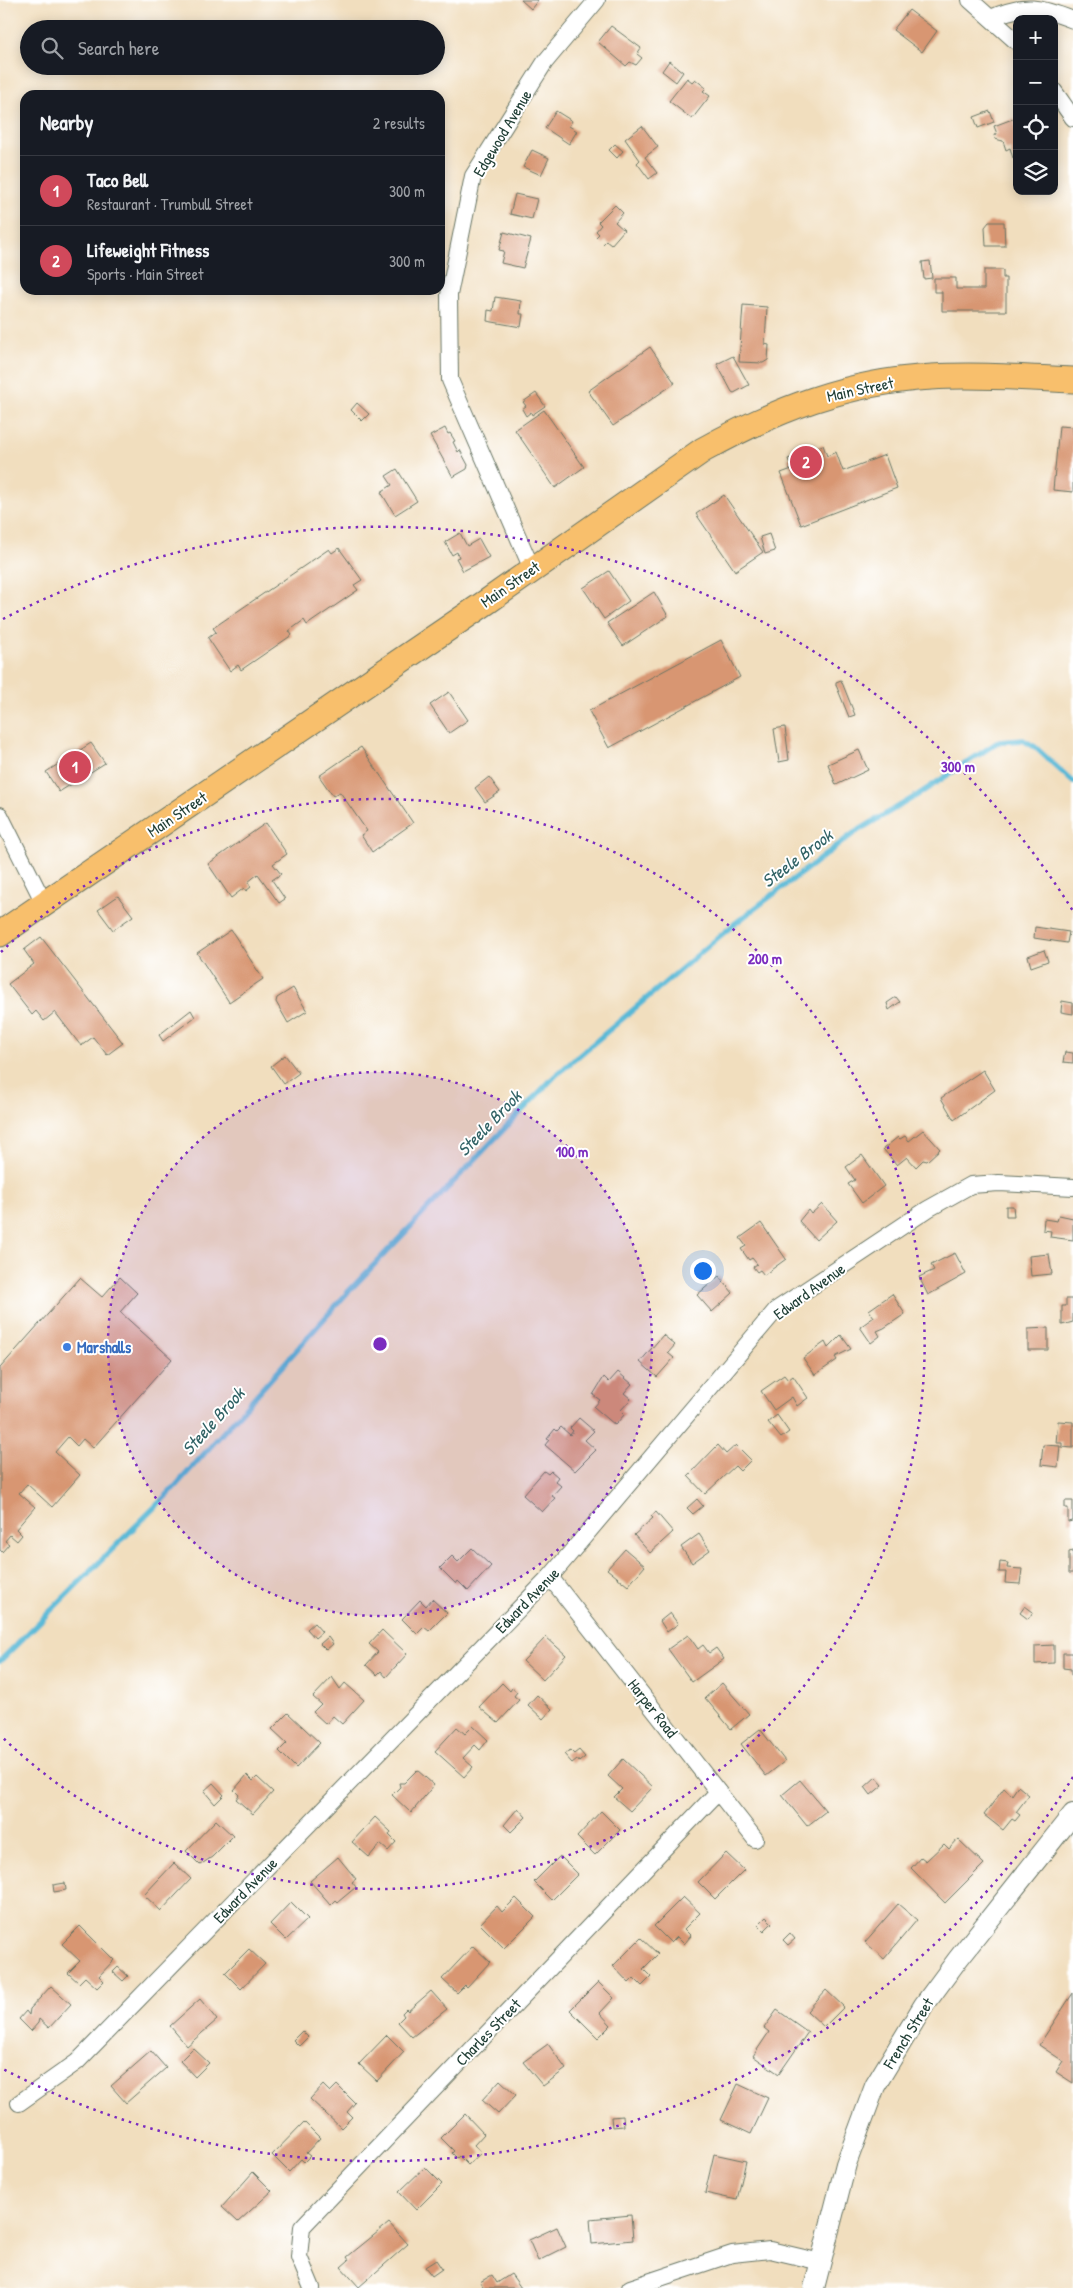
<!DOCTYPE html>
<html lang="en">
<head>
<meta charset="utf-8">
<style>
	:root { --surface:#171b24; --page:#242831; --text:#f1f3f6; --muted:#9ea1a6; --line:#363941; --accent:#d1495b }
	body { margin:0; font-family:"Patrick Hand",sans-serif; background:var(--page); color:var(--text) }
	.controls { position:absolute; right:15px; top:15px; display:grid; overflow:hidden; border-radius:10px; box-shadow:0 2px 12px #0003 }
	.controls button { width:45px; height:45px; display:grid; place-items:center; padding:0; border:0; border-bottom:1px solid var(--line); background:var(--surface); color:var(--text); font:25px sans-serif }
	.you { position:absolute; left:702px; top:1270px; width:18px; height:18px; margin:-12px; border:4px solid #fff; border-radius:50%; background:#1a73e8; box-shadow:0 0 0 8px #1a73e833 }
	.badge { display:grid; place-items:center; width:32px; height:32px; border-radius:50%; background:var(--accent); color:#fff; font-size:16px; font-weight:700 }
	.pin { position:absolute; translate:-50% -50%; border:2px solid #fff; box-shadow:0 1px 5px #0006 }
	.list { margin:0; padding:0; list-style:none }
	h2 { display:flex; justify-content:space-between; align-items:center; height:65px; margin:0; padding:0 20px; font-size:21px }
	h2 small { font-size:16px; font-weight:400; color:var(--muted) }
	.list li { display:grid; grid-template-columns:32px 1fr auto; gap:15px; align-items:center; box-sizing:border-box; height:70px; padding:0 20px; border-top:1px solid var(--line) }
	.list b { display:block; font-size:19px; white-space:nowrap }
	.list p { margin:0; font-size:16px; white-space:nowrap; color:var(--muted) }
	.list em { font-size:16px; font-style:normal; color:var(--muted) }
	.icon { flex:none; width:28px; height:28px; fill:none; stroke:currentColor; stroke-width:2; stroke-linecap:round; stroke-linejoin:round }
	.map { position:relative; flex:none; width:1073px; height:2288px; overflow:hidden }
	.search { position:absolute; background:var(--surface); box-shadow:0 2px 12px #0003; left:20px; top:20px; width:425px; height:55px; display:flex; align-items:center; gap:12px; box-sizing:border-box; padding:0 18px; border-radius:28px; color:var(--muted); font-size:19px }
	.panel { position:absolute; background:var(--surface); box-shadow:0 2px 12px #0003; left:20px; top:90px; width:425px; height:205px; border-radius:15px }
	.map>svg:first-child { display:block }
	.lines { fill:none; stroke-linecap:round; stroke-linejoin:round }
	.stream { stroke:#57b8d6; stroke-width:5.5 }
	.building { fill:#d89672 }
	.minor-casing { stroke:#687564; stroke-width:18 }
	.tertiary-casing { stroke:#687564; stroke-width:22 }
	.primary-casing { stroke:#687564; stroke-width:27 }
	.minor { stroke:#fff; stroke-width:16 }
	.tertiary { stroke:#fff; stroke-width:20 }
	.primary { stroke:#f8bf6c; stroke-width:25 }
	.ring { fill:none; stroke:#7b2cbf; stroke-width:2.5; stroke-dasharray:2.5 5 }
	.shop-dot { fill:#3f7fe0; stroke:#fff; stroke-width:2 }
	.labels { text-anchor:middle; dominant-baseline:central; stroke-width:4; stroke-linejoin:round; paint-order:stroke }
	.street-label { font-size:16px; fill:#1f3d34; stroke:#fff }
	.shop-label { font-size:16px; font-weight:bold; fill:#366cbe; stroke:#fff; text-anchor:start }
	.water-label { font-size:18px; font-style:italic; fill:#306265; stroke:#fff }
	.centre { fill:#7b2cbf; stroke:#fff; stroke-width:2.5 }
	.ring-label { font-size:15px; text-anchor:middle; font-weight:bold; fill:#7b2cbf; stroke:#fff; stroke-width:4; stroke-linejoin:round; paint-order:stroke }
</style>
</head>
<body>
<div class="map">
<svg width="1073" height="2288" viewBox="0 0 1073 2288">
	<rect width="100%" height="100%" fill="#fff"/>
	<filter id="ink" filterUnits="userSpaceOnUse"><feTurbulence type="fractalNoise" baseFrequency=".02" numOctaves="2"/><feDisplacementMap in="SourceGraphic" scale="10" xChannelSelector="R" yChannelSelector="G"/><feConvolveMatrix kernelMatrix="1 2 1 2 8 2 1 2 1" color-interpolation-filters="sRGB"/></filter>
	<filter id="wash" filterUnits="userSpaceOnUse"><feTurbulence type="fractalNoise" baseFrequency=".0096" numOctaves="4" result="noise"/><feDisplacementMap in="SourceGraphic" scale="20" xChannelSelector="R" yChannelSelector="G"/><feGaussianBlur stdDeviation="1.12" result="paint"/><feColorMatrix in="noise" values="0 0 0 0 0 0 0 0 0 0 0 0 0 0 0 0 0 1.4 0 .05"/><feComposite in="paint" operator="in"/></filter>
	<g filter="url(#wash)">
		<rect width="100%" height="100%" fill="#f1debe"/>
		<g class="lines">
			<polyline class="stream" points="0,1661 171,1491 348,1292 555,1076 733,925 854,833 916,796 998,742 1023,740 1035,747 1073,782"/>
		</g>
		<g id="blocks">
			<g class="building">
				<polygon points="521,0 538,0 531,9"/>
				<polygon points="909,10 937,31 922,52 893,30"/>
				<polygon points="611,26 641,48 637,54 642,58 636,65 630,62 626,66 598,42"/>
				<polygon points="669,61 683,72 676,82 662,71"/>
				<polygon points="687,78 692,82 695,79 706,88 703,91 710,96 692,119 669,101"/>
				<polygon points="556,111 572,121 569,126 577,131 569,144 545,128"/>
				<polygon points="990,111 994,122 978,128 974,117"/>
				<polygon points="1015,118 1017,156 1013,158 1010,148 1006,150 1003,141 995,139 994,135 997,134 994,126"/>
				<polygon points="642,126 658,147 645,157 657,173 649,179 637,163 640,160 625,139"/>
				<polygon points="615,144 623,151 617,158 609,150"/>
				<polygon points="532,150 549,158 541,175 523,167"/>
				<polygon points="515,194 537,199 532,219 510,214"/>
				<polygon points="615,205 623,213 615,222 624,230 611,245 606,241 603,244 596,237 599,234 596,231 601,225 598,222"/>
				<polygon points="989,222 1004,222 1005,246 986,246 985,227"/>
				<polygon points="504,232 531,239 523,268 501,263 504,251 499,250"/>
				<polygon points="930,261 932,278 924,279 922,262"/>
				<polygon points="984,270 1003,270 1003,278 1006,278 1006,311 942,311 942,292 934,292 934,278 956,278 956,289 984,289"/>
				<polygon points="495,297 521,301 520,314 523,314 521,327 487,321 488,310 493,311"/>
				<polygon points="743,305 767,307 765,344 769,345 768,360 763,363 739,362"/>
				<polygon points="650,347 675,383 613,426 588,391"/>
				<polygon points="733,356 749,385 734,393 732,392 717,364"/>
				<polygon points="536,393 545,406 532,415 531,412 526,416 522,409 526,406 523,402"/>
				<polygon points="357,403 369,414 362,421 351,410"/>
				<polygon points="544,410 584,467 555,488 515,430"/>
				<polygon points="1059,426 1073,427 1073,492 1053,490"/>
				<polygon points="445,428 448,434 450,433 455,441 453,442 458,452 460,450 468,465 467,469 453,477 430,436"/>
				<polygon points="823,445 827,456 836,452 843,471 885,455 897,488 801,525 781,473 792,469 788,459"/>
				<polygon points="397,469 417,501 395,515 381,492 392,485 386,476"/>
				<polygon points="724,495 763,552 735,571 696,514"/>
				<polygon points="460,533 467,546 479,539 489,557 463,571 456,558 459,557 457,552 452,555 445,542"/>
				<polygon points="769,534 775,551 765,554 760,537"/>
				<polygon points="339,548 362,580 354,585 358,590 307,625 304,620 289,631 292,635 241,670 238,665 230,671 208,638 216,632 213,628 329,549 332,553"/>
				<polygon points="609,571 629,601 604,619 583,588"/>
				<polygon points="654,592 668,616 623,646 607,623"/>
				<polygon points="721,640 740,677 609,748 589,711"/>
				<polygon points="841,680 855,715 849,717 836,685 836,682"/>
				<polygon points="449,692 468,720 449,733 430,705"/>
				<polygon points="785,727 789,760 779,762 774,729"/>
				<polygon points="91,743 105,763 59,792 46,772"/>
				<polygon points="361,747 413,823 372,852 361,835 367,831 340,792 333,796 319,776"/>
				<polygon points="859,750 868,770 836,785 828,764"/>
				<polygon points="489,777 500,792 485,802 475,788"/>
				<polygon points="266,823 287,854 273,864 281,874 272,880 285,899 279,903 258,874 248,882 251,887 246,891 244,888 231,898 208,864"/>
				<polygon points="118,896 133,916 113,930 98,910"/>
				<polygon points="1035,927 1069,932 1067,943 1034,938"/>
				<polygon points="231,930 263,979 229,1002 197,953"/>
				<polygon points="41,937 123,1043 107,1055 93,1037 81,1046 55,1012 44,1021 36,1011 32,1015 8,984 34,964 24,950"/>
				<polygon points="1044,950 1048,961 1031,967 1028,956"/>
				<polygon points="293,988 307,1011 288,1023 276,1002 277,998"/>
				<polygon points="896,997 900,1002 889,1010 887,1003"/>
				<polygon points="1062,1001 1073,1003 1073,1014 1061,1012"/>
				<polygon points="191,1010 195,1017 163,1041 159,1035"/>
				<polygon points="1065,1052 1073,1053 1073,1063 1063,1062"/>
				<polygon points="285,1055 299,1073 284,1084 271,1066"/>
				<polygon points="983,1070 995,1090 954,1120 941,1098"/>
				<polygon points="923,1130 940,1149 927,1161 923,1160 916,1167 907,1157 897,1165 883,1149 898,1137 900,1139 905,1136 909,1141"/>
				<polygon points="862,1155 884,1186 862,1203 848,1184 855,1180 846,1167"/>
				<polygon points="822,1204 837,1221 816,1240 799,1221 808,1210 811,1214"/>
				<polygon points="1006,1206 1013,1206 1014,1216 1006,1216"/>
				<polygon points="1059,1215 1073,1218 1073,1240 1050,1237 1051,1231 1043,1230 1044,1219 1057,1221"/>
				<polygon points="761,1223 786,1259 764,1275 760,1270 757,1272 753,1267 757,1264 752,1258 749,1260 741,1249 746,1246 740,1238"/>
				<polygon points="955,1253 966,1274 928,1295 919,1277 934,1270 931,1265"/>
				<polygon points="1049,1254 1052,1274 1031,1276 1029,1256"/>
				<polygon points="719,1276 733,1293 712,1312 697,1295"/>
				<polygon points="120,1277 137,1293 120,1312 172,1359 93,1448 83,1439 77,1446 68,1437 55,1452 80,1475 52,1507 27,1484 19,1493 35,1507 16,1529 22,1535 17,1541 10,1535 5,1541 9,1544 2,1552 0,1550 0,1368 80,1278 102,1297"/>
				<polygon points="892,1294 905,1314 884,1328 877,1331 880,1336 871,1343 860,1327 874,1317 869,1310"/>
				<polygon points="1066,1299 1073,1299 1073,1322 1062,1325 1062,1306 1066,1306"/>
				<polygon points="1048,1328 1048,1350 1028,1350 1028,1329"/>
				<polygon points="663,1335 675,1345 668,1353 674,1358 657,1377 640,1362"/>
				<polygon points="841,1335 851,1349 835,1357 837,1360 815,1375 803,1358 825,1342 828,1348"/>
				<polygon points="618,1372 632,1384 624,1393 631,1399 621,1410 625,1414 615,1425 594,1407 600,1400 593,1395 604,1377 609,1382"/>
				<polygon points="784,1375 788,1380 793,1376 808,1398 797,1406 792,1397 774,1410 761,1391"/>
				<polygon points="777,1415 789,1432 781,1438 768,1422"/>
				<polygon points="579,1418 594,1431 585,1440 596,1450 575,1471 545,1445 549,1440 547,1439 555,1429 557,1431 561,1427 570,1435 573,1431 570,1428"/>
				<polygon points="1058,1421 1073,1422 1073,1448 1062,1447 1062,1443 1056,1443"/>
				<polygon points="718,1445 726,1454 736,1445 751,1460 740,1471 735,1466 705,1494 688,1476"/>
				<polygon points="1043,1445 1060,1446 1058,1467 1041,1465"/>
				<polygon points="544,1471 548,1474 551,1471 558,1477 555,1481 561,1486 552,1496 555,1498 542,1512 523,1495"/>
				<polygon points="697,1499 703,1506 693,1514 687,1508"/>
				<polygon points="1065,1501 1073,1501 1073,1521 1068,1522 1068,1508 1065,1508"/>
				<polygon points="656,1512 673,1532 650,1553 634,1535 653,1518 651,1516"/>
				<polygon points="699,1534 710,1550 692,1563 681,1547"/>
				<polygon points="472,1548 491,1566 468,1591 458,1581 456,1584 440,1568 452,1556 458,1562"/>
				<polygon points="625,1549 645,1566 628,1586 607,1569"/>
				<polygon points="1073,1551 1073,1573 1069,1573 1069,1552"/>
				<polygon points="1000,1562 1008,1563 1007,1568 1022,1569 1020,1584 1005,1583 1006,1572 999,1572"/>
				<polygon points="432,1599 447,1613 429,1631 424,1627 417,1634 402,1619 420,1600 426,1606"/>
				<polygon points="1025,1606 1033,1612 1028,1619 1020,1613"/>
				<polygon points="670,1613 678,1624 667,1632 660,1621"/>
				<polygon points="314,1623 322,1632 315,1638 307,1629"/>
				<polygon points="382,1630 407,1654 386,1677 381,1671 377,1675 366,1665 378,1652 369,1644"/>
				<polygon points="688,1635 698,1649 703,1645 709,1653 716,1648 724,1659 692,1682 668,1649"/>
				<polygon points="328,1637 333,1644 326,1650 320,1644"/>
				<polygon points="546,1637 566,1655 543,1680 523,1661"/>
				<polygon points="1054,1645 1054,1663 1035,1664 1035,1646"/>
				<polygon points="1063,1653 1073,1653 1073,1675 1071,1675 1071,1669 1063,1668"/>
				<polygon points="332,1677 340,1689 345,1683 364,1700 342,1724 333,1716 326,1724 313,1712 321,1704 313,1697"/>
				<polygon points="502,1683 510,1691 512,1688 517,1692 514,1696 519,1700 498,1723 479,1707"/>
				<polygon points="722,1683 749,1714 731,1729 705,1698"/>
				<polygon points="537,1695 552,1709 543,1719 528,1705"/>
				<polygon points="288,1713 320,1743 296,1768 279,1751 287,1743 272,1729"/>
				<polygon points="473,1726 488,1740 480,1750 475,1745 463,1758 473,1767 464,1777 435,1751 457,1727 465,1734"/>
				<polygon points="760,1729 785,1761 766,1776 741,1744"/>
				<polygon points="570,1750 574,1754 579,1750 585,1757 579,1762 577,1759 572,1763 564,1754"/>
				<polygon points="623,1759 653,1787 630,1811 614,1797 622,1789 608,1776"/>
				<polygon points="417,1770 434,1785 411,1813 392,1795 400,1787 399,1783 404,1783"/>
				<polygon points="247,1775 253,1781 257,1777 273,1792 253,1814 236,1799 239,1795 234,1790"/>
				<polygon points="876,1777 883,1785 871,1795 865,1787"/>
				<polygon points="800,1780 826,1811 807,1826 782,1795"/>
				<polygon points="213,1783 224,1795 215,1804 204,1791"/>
				<polygon points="1018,1786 1029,1795 1016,1812 1020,1815 1015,1821 1012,1819 1003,1830 984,1815 1004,1788 1012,1795"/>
				<polygon points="518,1808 526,1817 511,1832 504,1825"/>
				<polygon points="601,1811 620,1830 595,1855 577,1837"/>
				<polygon points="375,1817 391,1832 389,1835 396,1842 388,1851 380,1844 369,1857 352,1842"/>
				<polygon points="216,1820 233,1836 212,1857 200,1865 186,1851"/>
				<polygon points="958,1839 984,1864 945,1903 911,1868 921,1857 926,1861 944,1844 949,1849"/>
				<polygon points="726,1853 744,1870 715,1899 698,1882"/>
				<polygon points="560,1856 578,1874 552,1900 534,1882"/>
				<polygon points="338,1857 356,1879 352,1882 356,1887 338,1902 336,1900 331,1905 310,1881"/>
				<polygon points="174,1863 191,1879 161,1911 144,1895"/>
				<polygon points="65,1883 66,1890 54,1892 53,1885"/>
				<polygon points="683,1897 700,1913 684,1929 691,1936 684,1944 677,1937 671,1943 654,1926"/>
				<polygon points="516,1898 535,1917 504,1948 480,1924 497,1906 502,1912"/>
				<polygon points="291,1902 308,1919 286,1940 270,1924"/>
				<polygon points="898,1904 917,1920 884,1959 865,1942"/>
				<polygon points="766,1917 772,1923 764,1931 758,1925"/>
				<polygon points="80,1926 114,1960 99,1976 104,1981 97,1988 85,1977 79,1983 68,1973 80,1961 62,1944"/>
				<polygon points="790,1933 795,1939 788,1945 783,1940"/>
				<polygon points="641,1938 658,1954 643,1969 651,1977 642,1986 634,1978 629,1983 613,1966"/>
				<polygon points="473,1946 490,1962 467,1987 465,1985 457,1993 442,1979"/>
				<polygon points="249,1949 265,1964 241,1989 225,1973"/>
				<polygon points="118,1967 128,1976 123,1981 113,1972"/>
				<polygon points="598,1982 614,1998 600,2013 611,2025 598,2038 570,2010"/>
				<polygon points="51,1986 71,2004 49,2028 39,2019 38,2023 31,2031 19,2019 26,2011 29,2015 30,2009"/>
				<polygon points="826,1990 844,2007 824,2027 807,2011"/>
				<polygon points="431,1991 447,2009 412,2037 398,2022 404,2016 402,2013 406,2009 408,2011"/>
				<polygon points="1073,1993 1073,2083 1056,2072 1063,2061 1039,2045"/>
				<polygon points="200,1999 217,2020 187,2046 170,2026"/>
				<polygon points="777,2010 808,2032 779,2074 753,2056 769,2032 764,2028"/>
				<polygon points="302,2031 308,2037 299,2046 293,2040"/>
				<polygon points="387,2035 404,2052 377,2081 359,2064"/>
				<polygon points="548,2044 566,2069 543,2086 523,2062"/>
				<polygon points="193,2048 209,2063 195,2077 180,2061"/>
				<polygon points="151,2051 166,2068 126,2103 111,2086"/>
				<polygon points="500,2080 516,2095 498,2114 482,2100"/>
				<polygon points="738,2084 768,2098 751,2134 721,2120"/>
				<polygon points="323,2085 330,2092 337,2085 355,2103 347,2112 352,2117 341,2128 310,2099"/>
				<polygon points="465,2114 484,2134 474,2145 481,2153 468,2165 459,2156 457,2158 452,2153 454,2151 441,2138"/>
				<polygon points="623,2116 624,2126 612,2127 611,2117"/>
				<polygon points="304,2122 320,2138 306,2153 310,2156 304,2162 301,2159 289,2172 272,2155"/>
				<polygon points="714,2154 746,2161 737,2200 705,2193"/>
				<polygon points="425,2167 442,2184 416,2210 399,2192"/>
				<polygon points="253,2172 272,2191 238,2222 222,2207"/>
				<polygon points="631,2215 633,2240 592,2244 590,2219"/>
				<polygon points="389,2223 408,2244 359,2287 341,2267 349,2260 347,2257"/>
				<polygon points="557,2227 566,2247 538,2261 529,2240"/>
				<polygon points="436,2260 442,2269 432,2276 425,2267"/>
				<polygon points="511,2274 521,2288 484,2288 480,2282 492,2275 497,2283"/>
			</g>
		</g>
	</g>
	<g filter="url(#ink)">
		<use href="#blocks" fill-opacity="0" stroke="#687564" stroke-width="1"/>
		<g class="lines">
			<g class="minor-casing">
				<g id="minor">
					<polyline points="970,0 1017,42"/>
					<path d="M991,18C1025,3 1040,7 1073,20"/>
					<polyline points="1054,91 1073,118"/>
					<polyline points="532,569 450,380 449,295 473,176 545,62 597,0"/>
					<polyline points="0,815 45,905"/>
					<polyline points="550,1577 755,1839"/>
					<polyline points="19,2103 77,2062 550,1577 776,1310 928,1209 971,1185 999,1183 1073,1187"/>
					<polyline points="312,2288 299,2257 302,2227 718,1792"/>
					<polyline points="630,2288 732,2254 770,2250 821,2262"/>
				</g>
			</g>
			<g class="tertiary-casing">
				<polyline id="tertiary" points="814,2288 846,2164 875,2086 924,2005 958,1959 1073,1814"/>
			</g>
			<g class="primary-casing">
				<path id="primary" d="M0,934L488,601L703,450C777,409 846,382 932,377C978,374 1027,378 1073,380"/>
			</g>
			<use href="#minor" class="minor"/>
			<use href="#tertiary" class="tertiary"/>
			<use href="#primary" class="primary"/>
		</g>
	</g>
	<circle cx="380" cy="1344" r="272" fill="#7b2cbf" fill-opacity=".12"/>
	<g class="ring">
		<circle cx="380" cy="1344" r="272"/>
		<path d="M1 952A545 545 0 1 1 1 1736"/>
		<path d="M1073 1777A817 817 0 0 1 3 2069M3 619A817 817 0 0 1 1073 911"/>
	</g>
	<circle class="shop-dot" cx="67" cy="1347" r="5"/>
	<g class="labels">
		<g class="street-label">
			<text transform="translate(502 133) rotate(-59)">Edgewood Avenue</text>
			<text transform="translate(860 389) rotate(-12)">Main Street</text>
			<text transform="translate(510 584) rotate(-35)">Main Street</text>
			<text transform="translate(177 814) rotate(-34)">Main Street</text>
			<text transform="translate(809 1291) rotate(-36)">Edward Avenue</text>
			<text transform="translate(527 1600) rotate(-46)">Edward Avenue</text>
			<text transform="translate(653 1708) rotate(52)">Harper Road</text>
			<text transform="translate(245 1890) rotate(-46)">Edward Avenue</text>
			<text transform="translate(488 2032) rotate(-46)">Charles Street</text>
			<text transform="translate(908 2033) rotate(-58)">French Street</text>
		</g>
		<g class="shop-label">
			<text x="77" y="1347">Marshalls</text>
		</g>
		<g class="water-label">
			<text transform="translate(797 858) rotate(-37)">Steele Brook</text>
			<text transform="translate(489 1123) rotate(-46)">Steele Brook</text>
			<text transform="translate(213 1421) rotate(-48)">Steele Brook</text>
		</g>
	</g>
	<circle cx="380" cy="1344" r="8" class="centre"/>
	<g class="ring-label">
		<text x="958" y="772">300 m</text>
		<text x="765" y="964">200 m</text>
		<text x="572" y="1157">100 m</text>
	</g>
</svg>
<div class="controls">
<button>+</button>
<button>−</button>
<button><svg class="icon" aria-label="locate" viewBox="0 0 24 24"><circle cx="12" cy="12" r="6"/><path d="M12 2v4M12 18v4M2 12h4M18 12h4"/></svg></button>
<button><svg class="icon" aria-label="layers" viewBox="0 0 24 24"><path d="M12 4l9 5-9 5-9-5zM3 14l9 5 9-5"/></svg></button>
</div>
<div class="you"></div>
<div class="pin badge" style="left:75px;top:767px">1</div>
<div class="pin badge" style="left:806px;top:462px">2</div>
<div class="search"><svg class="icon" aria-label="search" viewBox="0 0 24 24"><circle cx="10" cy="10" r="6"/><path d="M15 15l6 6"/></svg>Search here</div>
<section class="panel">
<h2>Nearby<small>2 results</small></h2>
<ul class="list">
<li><span class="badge">1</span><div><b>Taco Bell</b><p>Restaurant · Trumbull Street</p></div><em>300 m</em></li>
<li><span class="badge">2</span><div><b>Lifeweight Fitness</b><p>Sports · Main Street</p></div><em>300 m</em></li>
</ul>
</section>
</div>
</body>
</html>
